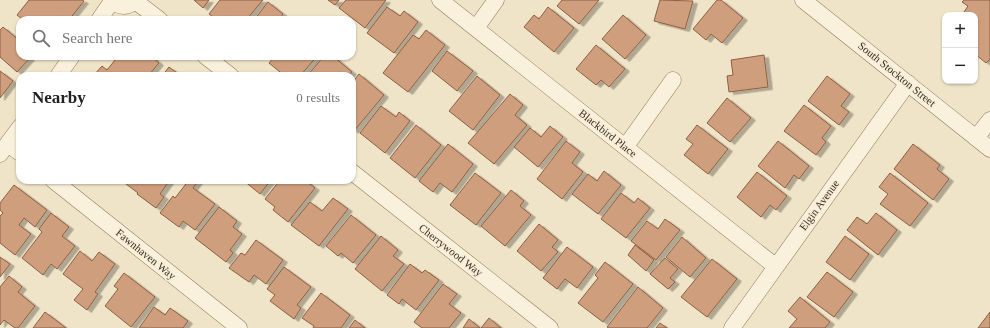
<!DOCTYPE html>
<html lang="en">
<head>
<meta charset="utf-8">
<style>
	:root { --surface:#fff; --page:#f2f2f2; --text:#222; --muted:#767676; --line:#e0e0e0 }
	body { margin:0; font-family:"Times New Roman",serif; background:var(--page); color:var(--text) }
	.controls { position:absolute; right:12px; top:12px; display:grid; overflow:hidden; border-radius:8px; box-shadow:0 1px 3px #0004 }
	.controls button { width:36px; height:36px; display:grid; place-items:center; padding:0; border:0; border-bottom:1px solid var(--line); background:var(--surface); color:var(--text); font:20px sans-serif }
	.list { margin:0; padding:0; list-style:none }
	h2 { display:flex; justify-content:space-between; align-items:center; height:52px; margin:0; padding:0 16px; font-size:17px }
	h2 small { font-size:13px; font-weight:400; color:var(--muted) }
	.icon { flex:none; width:22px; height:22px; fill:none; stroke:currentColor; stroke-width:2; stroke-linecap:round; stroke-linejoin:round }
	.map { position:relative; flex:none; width:990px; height:328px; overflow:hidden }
	.search { position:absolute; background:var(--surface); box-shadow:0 1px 3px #0004; left:16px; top:16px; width:340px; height:44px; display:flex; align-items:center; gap:10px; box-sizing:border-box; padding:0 14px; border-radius:12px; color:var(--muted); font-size:15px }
	.panel { position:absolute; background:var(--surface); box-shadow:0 1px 3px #0004; left:16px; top:72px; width:340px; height:112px; border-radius:12px }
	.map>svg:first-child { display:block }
	.building { fill:#cf9f7d; stroke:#8d5f41; filter:url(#shadow) }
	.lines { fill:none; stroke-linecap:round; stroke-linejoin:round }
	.minor-casing { stroke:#8d765c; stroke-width:17 }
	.minor { stroke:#faf1dc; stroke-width:16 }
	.labels { text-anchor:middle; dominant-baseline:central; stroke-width:3.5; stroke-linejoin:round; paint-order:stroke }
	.street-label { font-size:11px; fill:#3d2e20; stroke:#f7eed8 }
</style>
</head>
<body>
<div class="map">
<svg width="990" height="328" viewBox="0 0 990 328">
	<defs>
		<filter id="shadow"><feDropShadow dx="4.5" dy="2.5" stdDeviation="0" flood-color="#0004"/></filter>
	</defs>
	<rect width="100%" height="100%" fill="#f0e4c8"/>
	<g class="building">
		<polygon points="29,0 82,0 84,1 69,20 67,20 62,16 59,20 23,20 17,15"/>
		<polygon points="194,0 209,0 203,8"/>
		<polygon points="220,0 263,0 246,20 236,20 231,16 228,20 217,20 209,14"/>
		<polygon points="328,0 339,0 335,5"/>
		<polygon points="346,0 386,0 365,28 339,8"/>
		<polygon points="562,0 599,0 579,24 557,6"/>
		<polygon points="660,0 693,1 685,29 654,21"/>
		<polygon points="717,0 721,0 743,18 722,43 711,34 706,40 693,29"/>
		<polygon points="964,0 990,0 990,59 986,63 975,54 975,15 962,15 968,6 962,2"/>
		<polygon points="268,2 283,14 281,17 285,20 254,20"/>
		<polygon points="387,7 400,16 404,11 418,22 394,53 367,33"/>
		<polygon points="548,7 574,28 554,52 524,27 534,15 539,19"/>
		<polygon points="623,15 646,35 625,59 602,39"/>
		<polygon points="3,27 20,41 20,56 28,56 30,58 17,72 0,57 0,30"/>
		<polygon points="426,30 445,45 408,92 383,73 413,35 419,39"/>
		<polygon points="596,45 625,69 609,87 601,80 596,85 576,69"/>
		<polygon points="447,51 473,71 457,91 432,71"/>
		<polygon points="764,55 768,87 729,92 727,76 733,75 731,60"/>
		<polygon points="110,56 151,56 159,63 148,76 93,76 102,66 107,70 115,60"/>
		<polygon points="275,56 317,56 300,76 285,76 269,63"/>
		<polygon points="324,56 333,56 352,72 349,76 307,76"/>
		<polygon points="169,67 181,76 162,76"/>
		<polygon points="0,71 13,81 0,98"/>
		<polygon points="359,74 384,95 354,131 352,129 352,83"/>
		<polygon points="477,76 500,95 473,130 449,111"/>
		<polygon points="827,76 850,94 841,106 849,112 839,125 808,101"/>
		<polygon points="510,94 523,105 515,115 527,125 494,164 468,143"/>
		<polygon points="727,98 751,118 730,142 707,123"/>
		<polygon points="804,105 831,126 822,138 826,142 816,155 784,131"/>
		<polygon points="381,106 396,117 399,112 410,121 385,153 360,133"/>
		<polygon points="416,125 441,145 415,178 390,158"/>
		<polygon points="697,125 728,149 708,174 684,155 693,144 686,139"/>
		<polygon points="550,126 563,137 538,167 514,147 530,128 541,137"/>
		<polygon points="566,141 580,152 572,163 583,172 562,199 537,179"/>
		<polygon points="778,141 809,166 799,179 794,175 785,188 758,166"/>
		<polygon points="448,144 473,164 452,192 440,183 433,192 419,181"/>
		<polygon points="913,144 940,165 937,169 949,179 933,200 894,169"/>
		<polygon points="604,171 621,185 598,214 572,194 588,174 597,181"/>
		<polygon points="757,172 787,196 776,210 770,205 761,217 737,197"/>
		<polygon points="475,173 501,193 476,225 450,205"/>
		<polygon points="890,173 928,203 910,226 880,204 888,194 879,187"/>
		<polygon points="128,180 170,180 160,194 164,197 156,208 137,194 138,193 126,184"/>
		<polygon points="189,180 199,180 193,188 215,204 195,230 183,221 179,227 160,213 173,196 175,198"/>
		<polygon points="243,180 271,180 260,194"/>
		<polygon points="280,180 305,180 315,188 288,222 273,210 275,207 265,199"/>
		<polygon points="14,185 47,210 35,227 24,218 19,225 31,234 15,255 0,243 0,216 3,213 0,210 0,203"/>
		<polygon points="511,190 524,201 520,206 531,215 505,246 481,226"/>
		<polygon points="621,193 634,203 638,198 650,208 626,238 601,219"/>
		<polygon points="333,198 348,209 319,246 291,225 310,202 322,211"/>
		<polygon points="219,207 237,221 233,227 242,234 230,250 233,253 226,262 195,238"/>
		<polygon points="51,213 69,227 62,236 75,246 57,269 51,264 43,275 22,258 42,232 39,229"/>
		<polygon points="876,213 897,230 878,255 847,230 857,217 867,224"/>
		<polygon points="351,215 376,235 353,263 341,253 338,256 326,246"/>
		<polygon points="665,219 680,230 656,260 631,241 647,221 658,229"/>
		<polygon points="539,224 558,240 552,247 558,252 541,271 517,251"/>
		<polygon points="381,236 398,250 393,256 404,264 382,291 355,269"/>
		<polygon points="845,236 869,254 850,280 826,262"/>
		<polygon points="682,237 706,258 690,277 666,257"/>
		<polygon points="256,240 283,260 266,284 254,275 249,282 229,268 241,253 245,255"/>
		<polygon points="635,245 654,260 646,271 628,255"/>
		<polygon points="567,247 593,267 577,288 565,279 557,289 543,278"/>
		<polygon points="80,251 92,261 99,252 115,264 95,292 98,294 87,310 74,300 83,289 63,274"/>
		<polygon points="0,257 10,264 0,277"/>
		<polygon points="665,258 678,269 670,278 675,282 668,289 650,274"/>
		<polygon points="712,259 737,279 707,317 681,297"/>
		<polygon points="605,262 633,284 603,322 578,303 598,278 595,275"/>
		<polygon points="410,264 422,273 425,270 439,280 416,310 402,299 399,304 387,295"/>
		<polygon points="284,267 311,287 297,305 301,308 294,319 270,301 275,295 267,289"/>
		<polygon points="827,272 853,292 834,317 807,297"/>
		<polygon points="124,273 155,297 131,327 105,306 118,289 114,286"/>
		<polygon points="9,276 22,287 18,292 35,306 18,328 15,328 4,320 0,325 0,287"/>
		<polygon points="443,284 457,294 449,304 461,313 449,328 422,328 414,322"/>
		<polygon points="638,287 663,308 647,328 609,328 607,327"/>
		<polygon points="321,293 350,315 341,328 313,328 314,326 302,318"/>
		<polygon points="800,297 830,322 825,328 789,328 797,319 788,311"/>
		<polygon points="154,307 165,315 170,308 188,321 183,328 139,328"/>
		<polygon points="45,312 66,328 33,328"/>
		<polygon points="990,312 990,328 978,328"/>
		<polygon points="489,318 501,328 481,328"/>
		<polygon points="469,319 480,328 463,328"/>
		<polygon points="355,320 365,328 349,328"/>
		<polygon points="660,323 667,328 656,328"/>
	</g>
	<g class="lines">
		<g class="minor-casing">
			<g id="minor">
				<path d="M112,0C119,8 128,8 136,0"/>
				<polyline points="440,0 775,266"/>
				<polyline points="803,0 990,149"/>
				<polyline points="135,1 160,20"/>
				<polyline points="99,20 112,1"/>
				<polyline points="476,28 496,0"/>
				<polyline points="205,56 231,76"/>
				<polyline points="58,76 72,56"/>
				<polyline points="976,138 990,120"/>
				<polyline points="8,144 20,153"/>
				<polyline points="626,146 673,80"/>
				<polyline points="0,154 20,127"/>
				<polyline points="352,172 550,328"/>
				<polyline points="53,180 239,328"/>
				<polyline points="732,328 908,83"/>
			</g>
		</g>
		<use href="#minor" class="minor"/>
	</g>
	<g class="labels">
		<g class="street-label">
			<text transform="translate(897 74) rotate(39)">South Stockton Street</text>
			<text transform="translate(608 133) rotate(38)">Blackbird Place</text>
			<text transform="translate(819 205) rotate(-54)">Elgin Avenue</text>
			<text transform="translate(451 250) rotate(38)">Cherrywood Way</text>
			<text transform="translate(146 254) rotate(39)">Fawnhaven Way</text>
		</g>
	</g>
</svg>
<div class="controls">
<button>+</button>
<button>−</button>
</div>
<div class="search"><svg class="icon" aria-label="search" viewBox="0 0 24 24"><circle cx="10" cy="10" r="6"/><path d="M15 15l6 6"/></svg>Search here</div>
<section class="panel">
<h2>Nearby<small>0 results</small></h2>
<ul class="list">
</ul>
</section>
</div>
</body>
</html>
